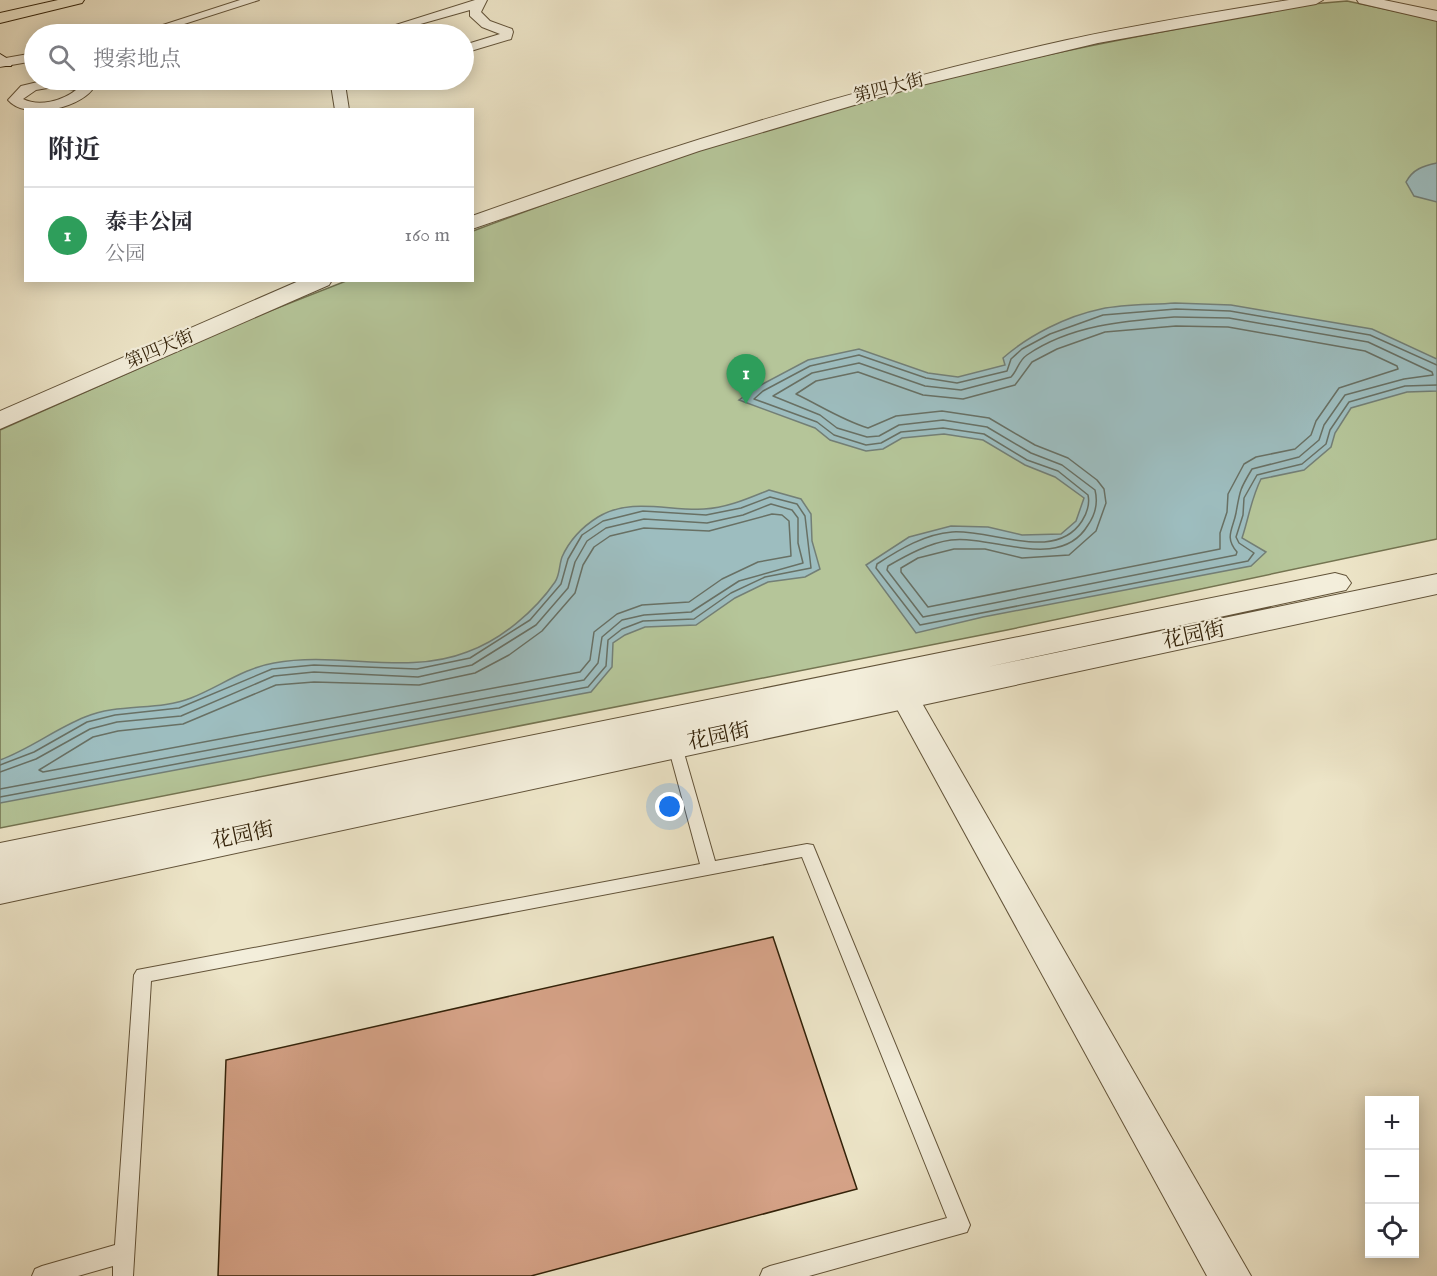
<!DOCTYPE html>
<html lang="zh">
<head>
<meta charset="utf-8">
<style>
	:root { --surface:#fff; --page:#f2f2f3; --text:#2b2b33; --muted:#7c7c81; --line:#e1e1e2; --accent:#8f2418 }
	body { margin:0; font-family:"IM FELL English","Noto Serif SC",serif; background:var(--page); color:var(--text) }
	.controls { position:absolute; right:18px; bottom:18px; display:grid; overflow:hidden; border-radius:0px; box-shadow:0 3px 15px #0003 }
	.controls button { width:54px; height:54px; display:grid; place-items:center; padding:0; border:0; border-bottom:2px solid var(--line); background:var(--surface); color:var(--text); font:30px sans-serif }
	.you { position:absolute; left:670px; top:807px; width:21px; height:21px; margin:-15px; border:4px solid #fff; border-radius:50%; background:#1a73e8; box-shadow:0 0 0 9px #1a73e833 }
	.badge { display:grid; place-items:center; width:39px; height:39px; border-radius:50%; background:var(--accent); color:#fff; font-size:20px; font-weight:700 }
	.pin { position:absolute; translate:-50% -50px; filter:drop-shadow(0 2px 3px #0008) }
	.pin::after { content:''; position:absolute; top:32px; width:21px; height:18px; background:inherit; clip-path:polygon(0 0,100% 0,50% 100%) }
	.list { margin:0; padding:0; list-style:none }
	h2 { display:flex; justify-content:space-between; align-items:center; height:78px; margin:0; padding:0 24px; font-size:26px }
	h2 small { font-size:20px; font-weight:400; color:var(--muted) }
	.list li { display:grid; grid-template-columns:39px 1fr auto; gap:18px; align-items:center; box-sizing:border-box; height:96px; padding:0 24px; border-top:2px solid var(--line) }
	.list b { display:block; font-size:22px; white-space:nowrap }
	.list p { margin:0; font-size:20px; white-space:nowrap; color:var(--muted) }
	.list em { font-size:20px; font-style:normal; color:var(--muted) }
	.icon { flex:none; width:33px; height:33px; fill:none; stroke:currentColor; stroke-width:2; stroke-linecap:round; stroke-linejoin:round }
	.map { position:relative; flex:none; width:1437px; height:1276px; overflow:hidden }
	.search { position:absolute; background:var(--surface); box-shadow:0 3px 15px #0003; left:24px; top:24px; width:450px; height:66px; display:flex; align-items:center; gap:15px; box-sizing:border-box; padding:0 21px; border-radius:33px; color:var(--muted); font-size:22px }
	.panel { position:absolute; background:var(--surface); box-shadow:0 3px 15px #0003; left:24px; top:108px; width:450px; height:174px; border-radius:0px }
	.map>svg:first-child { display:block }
	.green { fill:#b5c599; stroke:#747451; stroke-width:1.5 }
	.water { fill:#9dbdbf; stroke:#737f76; stroke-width:1.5 }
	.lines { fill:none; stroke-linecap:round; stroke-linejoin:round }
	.shore { stroke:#687064; stroke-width:1.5 }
	.building { fill:#d5a287; stroke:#332209; stroke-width:1.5 }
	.service-casing { stroke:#625339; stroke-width:2 }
	.minor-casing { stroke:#625339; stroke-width:2 }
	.tertiary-casing { stroke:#625339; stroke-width:2 }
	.secondary-casing { stroke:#332209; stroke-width:2 }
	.primary-casing { stroke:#332209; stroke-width:2 }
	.service { fill:#f3eedb; fill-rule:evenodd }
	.minor { fill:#f3eedb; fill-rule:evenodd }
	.tertiary { fill:#f3eedb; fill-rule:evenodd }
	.secondary { fill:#f3eedb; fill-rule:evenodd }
	.primary { fill:#ede5c8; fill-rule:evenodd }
	.labels { text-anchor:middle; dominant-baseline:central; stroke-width:4.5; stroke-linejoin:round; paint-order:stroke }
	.far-street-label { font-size:18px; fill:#332209; stroke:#f3eedb }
	.street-label { font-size:21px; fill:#332209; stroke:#f3eedb }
</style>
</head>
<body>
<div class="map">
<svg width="1437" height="1276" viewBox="0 0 1437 1276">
	<rect width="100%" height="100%" fill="#ede5c8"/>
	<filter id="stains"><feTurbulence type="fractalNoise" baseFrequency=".00333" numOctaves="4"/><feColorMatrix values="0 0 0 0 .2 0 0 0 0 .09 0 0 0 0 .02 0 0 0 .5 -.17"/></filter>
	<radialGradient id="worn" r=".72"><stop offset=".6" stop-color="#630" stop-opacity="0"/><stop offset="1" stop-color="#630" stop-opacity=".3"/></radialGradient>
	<path class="green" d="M1347,1L1437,20V539L1007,630L0,828V430L247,320L346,281L472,280L473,231C593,186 714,142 837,107C993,62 1152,33 1312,4Z"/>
	<g class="water">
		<path d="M1437,163V202L1414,196L1406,182C1413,169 1423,166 1437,163Z"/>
		<path d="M1175,303L1231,305L1372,329L1437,359V391L1407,392L1351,408L1335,433L1331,447L1304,470L1261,479C1251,499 1249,517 1242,538L1266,552L1251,566L983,617L916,633L866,565L909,537L951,526L988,527L1022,535L1061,534L1076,521L1084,498L1055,477L1025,465L983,440L944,434L902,438L883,449L866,451L830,440L815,428L739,400L759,386L808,360L859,349L928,373L958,377L1005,365L1003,358C1029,335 1067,316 1101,309C1125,304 1151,305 1175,303Z"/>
		<path d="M769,490L801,499L811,514L812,541L820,569L805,577L768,582L735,598L696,625L645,627L625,635L613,643L612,667L591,692L0,803V760C30,749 55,729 85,717C119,703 158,711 191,698C219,687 244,668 274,663C338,651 406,676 467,652C501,640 535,611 555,582C560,575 559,565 562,557C570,539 582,527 598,517C631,497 668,511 704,509C727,508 749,498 769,490Z"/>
	</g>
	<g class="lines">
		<g class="shore">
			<path d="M1175,317L1229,318L1368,342L1432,372L1433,375L1404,379L1345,395L1324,425L1319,440L1299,457L1252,469C1240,489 1240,490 1236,513C1233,529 1224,537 1237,552L1236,555L923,617L887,570L888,566C907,555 929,543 951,540C994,535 1060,572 1088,525C1095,515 1098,502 1095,490L1062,465L1031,453L987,427L943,420L899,425L879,436L867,437L837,428L820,415L773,396L812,373L859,363L925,386L961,390L1011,377C1018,370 1018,361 1027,355C1071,325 1124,321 1175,317Z"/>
			<path d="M1176,326L1228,327L1365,351L1397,366L1398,369L1339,388L1316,421L1311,435L1295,449L1256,457L1244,464L1228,494L1227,512L1220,533V549L928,607L901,572V568L918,558L954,549H985L1022,558L1069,555L1096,531L1106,503L1104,489L1097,480L1068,458L1035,445L989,418L942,411L896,416L868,428C842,420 821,406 796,394L816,381L858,372L923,395L963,399L1015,385L1032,362L1057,349L1105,332Z"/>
			<path d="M1437,365L1370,335L1230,311L1176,309L1103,315L1050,334L1022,349L1011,359L1007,371L957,383L926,378L859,355L810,366L763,391L754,399L817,422L834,435L866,445L881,443L901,432L943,428L984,434L1027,460L1058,471L1088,495C1090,504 1087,513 1082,521C1055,563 992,529 952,532C925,534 900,549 877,564L876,568L920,625L1248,561L1254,553L1239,543L1236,537L1243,515L1244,498L1257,475L1302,464L1326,444L1330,430L1349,402L1405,386L1437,385"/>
			<polygon points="772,514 782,515 789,521 791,556 758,562 722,579 689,602 642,605 617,614 594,632 590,660 580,672 43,772 39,770 93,737 118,731 183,724 276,685 314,682 419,685 475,673 509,655 542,631 575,593 583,565 594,547 610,536 644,528 709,531"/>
			<polyline points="0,765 34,752 87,722 115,715 179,708 272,669 314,665 417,669 470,658 530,620 561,584 568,559 582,535 603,521 643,511 706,515 741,508 770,497 797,504 805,516 811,568 765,577 731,593 694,619 643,621 622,629 608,640 606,666 588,687 0,797"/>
			<polyline points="0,772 36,759 90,729 117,722 181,716 274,676 314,672 418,677 472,665 536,625 568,588 575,562 587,541 606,528 644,519 707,523 743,515 771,504 792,510 798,518 798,543 803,563 739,581 691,612 644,615 622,620 602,637 598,663 584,680 0,789"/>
		</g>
	</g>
	<polygon class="building" points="773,937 857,1189 531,1276 218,1276 226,1060"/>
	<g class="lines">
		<g class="service-casing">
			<polygon id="service" points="675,740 680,742 682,746 715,861 807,844 813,845 970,1225 967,1232 809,1276 760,1276 763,1269 770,1266 947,1218 802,857 151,981 133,1276 113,1276 113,1266 78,1276 32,1276 35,1269 42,1266 115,1245 134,975 137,970 700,864 668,746 670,742"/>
		</g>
		<g class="minor-casing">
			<g id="minor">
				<polygon points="240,0 259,0 153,34 135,34"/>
				<polygon points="475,0 487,0 481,12 490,21 512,29 513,32 511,39 464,53 464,45 500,34 482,27 470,16 470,10 385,34 367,34"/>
				<polygon points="34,53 34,61 0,67 0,59"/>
				<path d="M46,80H76L92,90C77,109 25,120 8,100L21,86ZM53,87L76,90C62,101 39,107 23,99L36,90Z"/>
				<polygon points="199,80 352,80 345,84 349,110 335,110 331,85 272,89 206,84"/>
				<polygon points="905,688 915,691 1251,1276 1207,1276 891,698 895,691"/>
			</g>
		</g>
		<g class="tertiary-casing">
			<g id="tertiary">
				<path d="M1289,0H1323L1316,4L1098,43L922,85L699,151L472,229V216C667,146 865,85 1067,40C1140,24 1215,12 1289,0Z"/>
				<polygon points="1357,0 1384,0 1437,11 1437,21 1359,3"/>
				<polygon points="301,280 332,280 329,285 0,429 0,411"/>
				<polygon points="1335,573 1346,576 1351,583 1346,590 987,667 1437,574 1437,594 0,904 0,843"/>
			</g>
		</g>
		<g class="secondary-casing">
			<polygon id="secondary" points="0,54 13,62 11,66 0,66"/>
		</g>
		<g class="primary-casing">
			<polygon id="primary" points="58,0 84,0 82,3 0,23 0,13"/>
		</g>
		<use href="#service" class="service"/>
		<use href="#minor" class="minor"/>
		<use href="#tertiary" class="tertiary"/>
		<use href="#secondary" class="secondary"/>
		<use href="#primary" class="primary"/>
	</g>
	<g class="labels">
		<g class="far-street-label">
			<text transform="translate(889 89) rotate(-14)">第四大街</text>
			<text transform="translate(160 350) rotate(-23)">第四大街</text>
		</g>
		<g class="street-label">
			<text transform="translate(1194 636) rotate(-12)">花园街</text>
			<text transform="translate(719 737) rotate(-12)">花园街</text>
			<text transform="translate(243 836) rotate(-12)">花园街</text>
		</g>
	</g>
	<rect width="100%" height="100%" filter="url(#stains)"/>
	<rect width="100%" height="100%" fill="url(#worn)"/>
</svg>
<div class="controls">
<button>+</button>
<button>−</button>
<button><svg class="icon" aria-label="locate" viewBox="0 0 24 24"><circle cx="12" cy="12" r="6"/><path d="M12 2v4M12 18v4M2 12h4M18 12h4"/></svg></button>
</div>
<div class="you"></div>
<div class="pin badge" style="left:746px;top:404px;background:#2e9e5b">1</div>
<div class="search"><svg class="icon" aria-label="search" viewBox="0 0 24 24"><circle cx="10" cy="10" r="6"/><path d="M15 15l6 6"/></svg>搜索地点</div>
<section class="panel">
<h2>附近<small></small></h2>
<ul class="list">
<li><span class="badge" style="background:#2e9e5b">1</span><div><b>泰丰公园</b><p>公园</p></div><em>160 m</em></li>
</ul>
</section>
</div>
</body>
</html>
